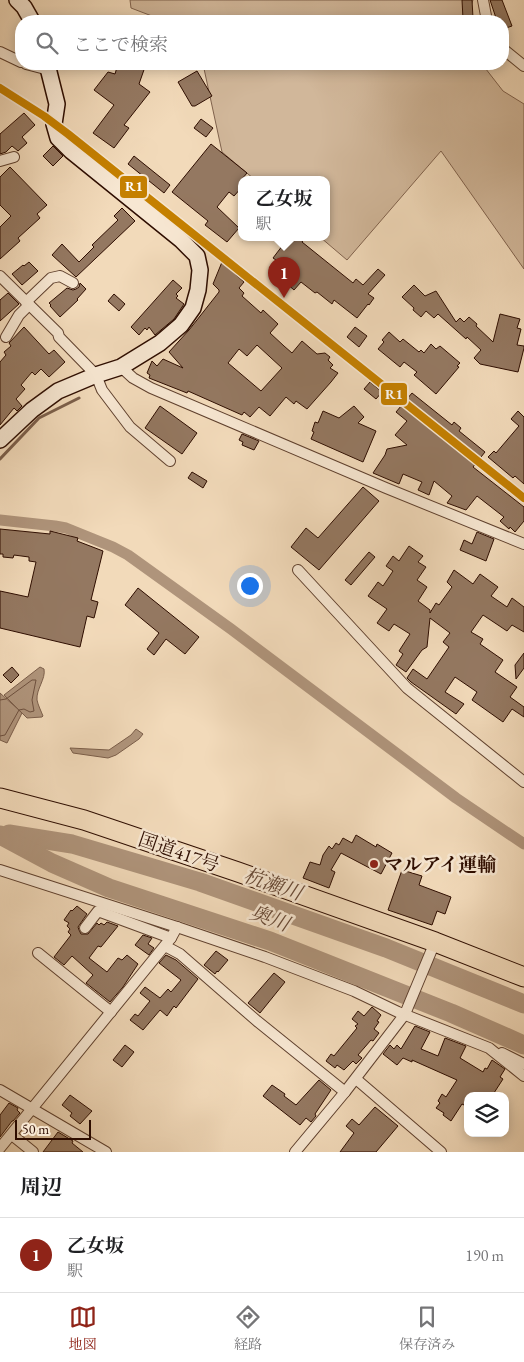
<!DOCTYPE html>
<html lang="ja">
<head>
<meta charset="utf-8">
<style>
	:root { --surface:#fff; --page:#f2f2f2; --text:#202124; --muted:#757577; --line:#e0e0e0; --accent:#8f2418 }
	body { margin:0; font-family:"EB Garamond","Noto Serif JP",serif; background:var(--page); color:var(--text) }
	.controls { position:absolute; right:15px; bottom:15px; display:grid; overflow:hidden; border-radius:10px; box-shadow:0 2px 12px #0003 }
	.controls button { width:45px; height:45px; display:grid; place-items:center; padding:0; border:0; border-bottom:1px solid var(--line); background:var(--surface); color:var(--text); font:25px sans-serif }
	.scale { position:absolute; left:15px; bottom:12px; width:76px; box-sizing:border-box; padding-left:5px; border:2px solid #2e0d00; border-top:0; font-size:14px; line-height:18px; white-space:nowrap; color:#2e0d00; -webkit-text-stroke:4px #f7e7d2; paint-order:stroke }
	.you { position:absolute; left:249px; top:585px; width:18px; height:18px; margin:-12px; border:4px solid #fff; border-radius:50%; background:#1a73e8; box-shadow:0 0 0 8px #1a73e833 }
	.badge { display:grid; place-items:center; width:32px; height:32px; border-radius:50%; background:var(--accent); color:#fff; font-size:16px; font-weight:700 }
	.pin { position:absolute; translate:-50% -41px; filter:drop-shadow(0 1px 2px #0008) }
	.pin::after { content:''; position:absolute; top:26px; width:18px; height:15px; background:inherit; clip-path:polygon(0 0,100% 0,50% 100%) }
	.popup { position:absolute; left:238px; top:176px; width:92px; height:65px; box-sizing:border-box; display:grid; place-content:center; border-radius:10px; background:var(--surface); filter:drop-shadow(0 1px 4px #0005); font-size:16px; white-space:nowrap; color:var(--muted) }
	.popup b { font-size:19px; color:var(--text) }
	.popup::after { content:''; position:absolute; left:50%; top:100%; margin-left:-10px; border:10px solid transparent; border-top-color:var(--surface) }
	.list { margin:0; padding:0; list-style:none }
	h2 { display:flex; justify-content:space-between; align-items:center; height:65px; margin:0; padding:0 20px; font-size:21px }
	h2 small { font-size:16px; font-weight:400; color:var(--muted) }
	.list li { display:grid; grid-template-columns:32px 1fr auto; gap:15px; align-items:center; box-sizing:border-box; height:75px; padding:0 20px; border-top:1px solid var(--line) }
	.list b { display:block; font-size:19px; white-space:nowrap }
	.list p { margin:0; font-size:16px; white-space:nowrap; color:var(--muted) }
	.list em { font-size:16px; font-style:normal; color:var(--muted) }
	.icon { flex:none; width:28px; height:28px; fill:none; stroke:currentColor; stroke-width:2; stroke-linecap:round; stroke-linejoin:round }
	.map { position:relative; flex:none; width:524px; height:1152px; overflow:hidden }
	.search { position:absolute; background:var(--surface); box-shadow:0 2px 12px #0003; left:15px; right:15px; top:15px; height:55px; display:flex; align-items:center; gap:12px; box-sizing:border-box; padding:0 18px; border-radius:20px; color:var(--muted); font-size:19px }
	.sheet { height:140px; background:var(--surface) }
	nav { display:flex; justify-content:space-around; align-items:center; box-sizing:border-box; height:70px; border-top:1px solid var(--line); background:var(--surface); font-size:14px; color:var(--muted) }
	nav a { display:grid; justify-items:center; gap:2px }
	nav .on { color:var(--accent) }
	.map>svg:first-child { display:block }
	.green { fill:#d1b79a; stroke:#80624d }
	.water { fill:#af947b; stroke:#7b5e4a }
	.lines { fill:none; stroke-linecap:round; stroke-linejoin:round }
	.shore { stroke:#6e503e; stroke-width:1 }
	.stream { stroke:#7b5e4a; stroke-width:3 }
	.canal { stroke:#af947b; stroke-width:11 }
	.river { stroke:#af947b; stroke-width:19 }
	.building { fill:#947861; stroke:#2e0d00; fill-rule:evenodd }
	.street-casing { stroke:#5f402e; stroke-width:12 }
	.secondary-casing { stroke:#2e0d00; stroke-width:18 }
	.highway-casing { stroke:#2e0d00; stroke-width:21 }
	.street { stroke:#f7e7d2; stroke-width:10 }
	.secondary { stroke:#f7e7d2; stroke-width:15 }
	.highway { stroke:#f2daba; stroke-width:19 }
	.rail-1-casing { stroke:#f7e7d2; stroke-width:11 }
	.rail-1 { stroke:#c58000; stroke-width:8 }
	.poi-dot { fill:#8f2418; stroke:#f7e7d2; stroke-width:2 }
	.labels { text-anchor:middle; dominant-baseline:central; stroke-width:5; stroke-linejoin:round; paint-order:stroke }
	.street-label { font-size:19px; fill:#2e0d00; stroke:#f7e7d2 }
	.poi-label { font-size:19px; font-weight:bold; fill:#2e0d00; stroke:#f7e7d2; text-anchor:start }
	.water-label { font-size:20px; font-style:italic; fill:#684a37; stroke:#f7e7d2 }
	.line-badge { stroke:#f7e7d2; stroke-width:2 }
	.badge-label { font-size:14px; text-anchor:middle; font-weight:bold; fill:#fff }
</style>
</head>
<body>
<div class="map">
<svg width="524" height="1152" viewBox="0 0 524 1152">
	<rect width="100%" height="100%" fill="#f2daba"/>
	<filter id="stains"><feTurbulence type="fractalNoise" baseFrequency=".004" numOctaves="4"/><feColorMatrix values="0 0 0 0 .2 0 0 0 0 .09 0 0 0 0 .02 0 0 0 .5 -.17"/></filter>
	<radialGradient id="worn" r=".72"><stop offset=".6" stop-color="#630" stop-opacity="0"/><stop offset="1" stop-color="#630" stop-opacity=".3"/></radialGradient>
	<g class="green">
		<polygon points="130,0 473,0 469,12 471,21 165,21 131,8"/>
		<polygon points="203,64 482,64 503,91 524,104 524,269 441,151 347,260 320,237 326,237 326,179 254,179 222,152"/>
	</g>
	<g class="water">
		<path d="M40,667L44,669C46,679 36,689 37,700C38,705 41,711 43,716L42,717L27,718L22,713L7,743L0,740V693L22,713L4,695Z"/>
		<polygon points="136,729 143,734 139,739 116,755 108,758 73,753 70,748 109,750 131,735"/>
	</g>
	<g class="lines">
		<polyline class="shore" points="0,700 6,699 32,680 36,680 32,700 34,711 30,712 24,709 19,710 5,735 0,736"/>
		<polyline class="stream" points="0,459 39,418 79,398"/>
		<polyline class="canal" points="0,520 55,526 66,528 113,547 128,555 231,629 456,798 524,844"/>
		<g class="river">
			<polyline points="9,834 72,844 200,882 386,948 524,1004"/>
			<polyline points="0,835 52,863 109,888 270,941 451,1013 524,1045"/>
		</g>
	</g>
	<g class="building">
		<polygon points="462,0 472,0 473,18 463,19"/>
		<polygon points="490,0 502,0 512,26 503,29 503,21 497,21"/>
		<polygon points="118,64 146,64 139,84 150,92 124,125 129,128 114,148 93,133 114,105 94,90 108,72 115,74"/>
		<polygon points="197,71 212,96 195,106 192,106 178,82"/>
		<polygon points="24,113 35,125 22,137 27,143 18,151 12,146 6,152 0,154 0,134"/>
		<polygon points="201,119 213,128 206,137 194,128"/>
		<polygon points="211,144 247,173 242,179 242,187 234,196 229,192 217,207 239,228 227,242 205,225 208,221 172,192"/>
		<polygon points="53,146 63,156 53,166 43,156"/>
		<polygon points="134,156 170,185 164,193 128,164"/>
		<polygon points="10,167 47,205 37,214 40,218 18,238 20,241 0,259 0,227 11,216 0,205 0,177"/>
		<polygon points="122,208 135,221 76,277 52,255 62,244 79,262 94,247 92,245 118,220 114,216"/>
		<polygon points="289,237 306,237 302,242 353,283 356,279 363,285 378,269 385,275 368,294 374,298 369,305 368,304 357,318 334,300 332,304 317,292 315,293 301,282 294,290 269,268 276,260 273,258"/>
		<polygon points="29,262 38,271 22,285 12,274 23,265 24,266"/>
		<path d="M222,262L244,282L239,288L244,293L242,296L261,313L263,310L278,324L270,333L284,346L292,353L302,341L317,354L325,353L330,357L328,360L333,365L330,368L338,373L331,382L307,409L296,401L294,404L286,397L270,416L259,407L250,417L244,412L242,415L188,391L187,393L149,378L150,375L147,373L152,361L157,366L163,359L183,368L169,352L189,330L219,292V290L213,284ZM257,345L282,368L261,391L228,363L239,349L247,356Z"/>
		<polygon points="173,280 182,288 176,294 178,296 176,298 184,304 174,319 155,335 149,327 147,330 145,328 139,335 131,327"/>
		<polygon points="80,283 86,289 77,299 78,300 60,317 50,306 51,305 49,303 67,288 73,290 76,289 79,287"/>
		<polygon points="414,285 425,296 436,291 456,322 460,318 464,322 469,317 477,324 476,326 493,342 500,314 520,319 517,328 521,329 517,345 524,346 524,348 518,372 480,364 474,358 481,350 467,337 466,339 438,314 434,318 426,311 421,317 413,310 414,308 402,297"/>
		<polygon points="8,293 19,304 0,321 0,300"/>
		<polygon points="114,294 125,304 119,311 108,301"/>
		<polygon points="24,327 49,354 54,350 65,362 49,377 41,369 35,375 32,372 21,385 25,389 16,399 22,406 17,411 14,408 0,425 0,362 6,355 4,352 11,346 9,343"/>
		<polygon points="355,327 367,336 359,347 347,337"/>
		<polygon points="389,332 400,342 403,339 419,352 421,350 424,353 431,344 436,349 440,346 460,363 457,366 459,367 436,394 414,375 417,372 404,362 400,367 378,349 384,342 382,340"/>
		<polygon points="370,382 382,392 376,399 364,389"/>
		<polygon points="412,393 452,425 454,422 461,428 459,431 485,452 473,467 524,507 524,521 515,532 510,527 509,529 500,521 504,517 477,496 466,510 447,503 452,496 434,481 429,495 418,490 422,482 403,474 399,484 373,473 385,455 387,449 407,445 395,435 407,421 396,412"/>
		<polygon points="160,406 197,433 182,454 145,428"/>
		<polygon points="354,406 364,417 358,423 376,431 363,462 311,439 314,432 312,431 315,422 318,423 323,411 339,418"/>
		<polygon points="518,411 524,417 524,484 515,476 513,478 488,457 494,451 496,453 519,426 511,419"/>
		<polygon points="242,434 259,441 254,450 242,445 243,442 239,440"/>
		<polygon points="192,472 207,481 203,488 188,478"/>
		<polygon points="363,487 379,501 319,570 291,547 306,528 318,538"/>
		<polygon points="0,529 50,534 50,531 78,538 77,541 103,551 91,600 98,602 94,618 87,616 80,647 0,628 0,591 28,597 36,562 29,561 29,557 14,555 13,558 3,557 3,554 0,554"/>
		<polygon points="477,532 494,539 486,561 460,550 464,540 472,544"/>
		<polygon points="409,546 423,556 418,562 426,567 417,580 427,587 418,601 430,610 430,613 436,603 439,605 452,587 447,582 454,570 473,584 480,574 498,587 491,596 507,607 512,598 524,607 524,632 512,625 507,631 483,615 471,632 483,639 480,644 503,660 495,672 517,687 510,697 524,707 524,717 512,709 503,722 472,700 477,692 455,677 445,692 464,704 456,714 411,682 407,678 413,669 427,679 449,647 443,642 450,633 430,618 427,647 422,650 406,672 396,665 403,654 399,651 410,634 394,624 389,631 377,623 387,609 368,596 378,582 383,586 393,571 386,566 393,556 399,561"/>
		<polygon points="369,552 375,557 351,585 345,580"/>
		<polygon points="138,588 199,637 185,654 166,639 154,655 147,649 159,633 125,605"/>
		<polygon points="524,653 524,668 516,679 515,665"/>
		<polygon points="12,667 19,675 11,683 3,675"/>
		<polygon points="356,835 376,847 377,844 392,853 381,874 341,853 331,870 335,872 329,888 303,878 310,862 320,865 323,855 329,846 332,849 336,843 339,845 343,838 352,843"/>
		<polygon points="402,870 422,876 419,885 451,897 445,914 437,911 432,925 388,910"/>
		<polygon points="77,906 87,914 78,927 79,930 81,934 88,934 97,923 99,925 101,923 104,925 107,922 118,926 101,947 98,946 89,958 107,972 118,958 122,960 127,955 138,964 123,987 110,1002 86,983 93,975 72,956 64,965 54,957 71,935 68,932 70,929 67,926 69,923 64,920 71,910 72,911"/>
		<polygon points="143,935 152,938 148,944 154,948 149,955 135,945"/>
		<polygon points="216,951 228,960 218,972 217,971 215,974 204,965"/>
		<polygon points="166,955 176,960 198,979 176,1008 174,1006 167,1016 160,1010 143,1030 130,1020 135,1014 138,1016 150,1001 140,993 145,987 160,998 168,989 171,992 181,980 159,963"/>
		<polygon points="274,973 285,982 260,1013 248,1003"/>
		<polygon points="372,1007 381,1015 377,1021 379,1022 374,1029 379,1033 373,1041 371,1040 358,1055 362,1058 356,1064 353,1061 344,1070 337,1065 335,1068 326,1061 331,1054 334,1056 357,1028 355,1026 358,1024 352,1019 358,1011 364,1016"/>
		<polygon points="415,1026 430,1032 421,1049 438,1056 445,1038 466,1046 460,1058 483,1072 485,1068 487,1069 492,1060 505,1069 500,1077 503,1079 492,1096 468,1096 468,1100 464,1105 462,1104 451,1121 443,1115 444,1113 436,1108 440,1103 438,1101 442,1094 446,1097 457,1080 412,1060 412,1062 403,1058 397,1065 383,1054 390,1045 394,1049 397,1045 401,1049"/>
		<polygon points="125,1045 134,1052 122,1067 113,1060"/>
		<polygon points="319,1080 331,1090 315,1114 316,1116 311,1122 306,1118 300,1125 263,1096 272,1085 285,1094 284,1096 296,1105"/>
		<polygon points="70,1095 92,1111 80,1124 70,1116 72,1113 62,1105"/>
		<polygon points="9,1103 18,1108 17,1110 20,1113 13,1121 12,1121 0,1137 0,1115"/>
		<polygon points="375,1107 398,1126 376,1152 340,1152 354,1133 346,1126 352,1119 359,1125"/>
		<polygon points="58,1132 73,1141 72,1143 83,1152 43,1152"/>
	</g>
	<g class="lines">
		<g class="street-casing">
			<g id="street">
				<polyline points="483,0 487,21"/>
				<polyline points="503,49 524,66"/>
				<polyline points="0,52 21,62"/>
				<polyline points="26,64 49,70"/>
				<polyline points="0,161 14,157"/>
				<polyline points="0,276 58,333 59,337 96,375 102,390 130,427 170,461"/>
				<polyline points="26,302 51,278 60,276 73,283"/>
				<polyline points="6,337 19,315 29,305"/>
				<polyline points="121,367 133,378 151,388 386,488 524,544"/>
				<polyline points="298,570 407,688 524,782"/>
				<polyline points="0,870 177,927 265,957 354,991 398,1012 489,1048 524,1076"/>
				<polyline points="85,928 98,911 171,938"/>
				<polyline points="165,946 180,954 257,1021 345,1092"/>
				<polyline points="38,953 111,1012"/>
				<polyline points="502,1053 524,1064"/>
				<polyline points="356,1079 441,1152"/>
				<polyline points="0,1090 106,1152"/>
				<polyline points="12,1135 33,1152"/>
				<polyline points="0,1148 171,938 177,927"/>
				<polyline points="295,1152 345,1092 405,1014 435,942"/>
			</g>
		</g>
		<g class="secondary-casing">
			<g id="secondary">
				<polyline points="17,0 24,7 32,21"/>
				<polyline points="0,440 32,410 58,391 96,375 121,367 160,343 181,325 193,308 198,290 200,270 197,256 181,240 71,151 58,138 54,124 57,104 47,64"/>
			</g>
		</g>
		<g class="highway-casing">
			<polyline id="highway" points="0,798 84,820 238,872 435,942 524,977"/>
		</g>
		<use href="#street" class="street"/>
		<use href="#secondary" class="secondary"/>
		<use href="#highway" class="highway"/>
		<g class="rail-1-casing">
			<polyline id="rail-1" points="0,88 44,116 68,134 524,498"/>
		</g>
		<use href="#rail-1" class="rail-1"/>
	</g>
	<circle class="poi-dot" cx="374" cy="864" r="5"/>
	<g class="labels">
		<g class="street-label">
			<text transform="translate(179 852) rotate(19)">国道417号</text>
		</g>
		<g class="poi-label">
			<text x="384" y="864">マルアイ運輸</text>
		</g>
		<g class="water-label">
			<text transform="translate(273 884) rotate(19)">杭瀬川</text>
			<text transform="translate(270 918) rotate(20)">奥川</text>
		</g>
	</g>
	<g class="line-badge">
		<rect x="119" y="175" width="29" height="24" rx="5" fill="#c58000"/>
		<rect x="380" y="382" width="28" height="24" rx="5" fill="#c58000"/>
	</g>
	<g class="badge-label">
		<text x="134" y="191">R1</text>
		<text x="394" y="399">R1</text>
	</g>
	<rect width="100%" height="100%" filter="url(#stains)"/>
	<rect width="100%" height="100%" fill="url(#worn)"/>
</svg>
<div class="controls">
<button><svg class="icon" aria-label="layers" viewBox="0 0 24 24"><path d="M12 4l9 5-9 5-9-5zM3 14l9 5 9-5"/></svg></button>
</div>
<div class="scale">50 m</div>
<div class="you"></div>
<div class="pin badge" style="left:284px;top:298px">1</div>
<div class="popup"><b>乙女坂</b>駅</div>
<div class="search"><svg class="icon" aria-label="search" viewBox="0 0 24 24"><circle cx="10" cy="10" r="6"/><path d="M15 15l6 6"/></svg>ここで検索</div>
</div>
<section class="sheet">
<h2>周辺<small></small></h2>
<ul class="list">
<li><span class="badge">1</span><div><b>乙女坂</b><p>駅</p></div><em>190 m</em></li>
</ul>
</section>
<nav>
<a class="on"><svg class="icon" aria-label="map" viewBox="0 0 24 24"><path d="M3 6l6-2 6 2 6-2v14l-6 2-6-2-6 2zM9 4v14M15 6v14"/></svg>地図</a>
<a><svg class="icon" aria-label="directions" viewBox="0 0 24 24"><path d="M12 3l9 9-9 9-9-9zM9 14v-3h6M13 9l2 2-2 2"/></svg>経路</a>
<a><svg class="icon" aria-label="saved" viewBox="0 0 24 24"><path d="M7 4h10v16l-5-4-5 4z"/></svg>保存済み</a>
</nav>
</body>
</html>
